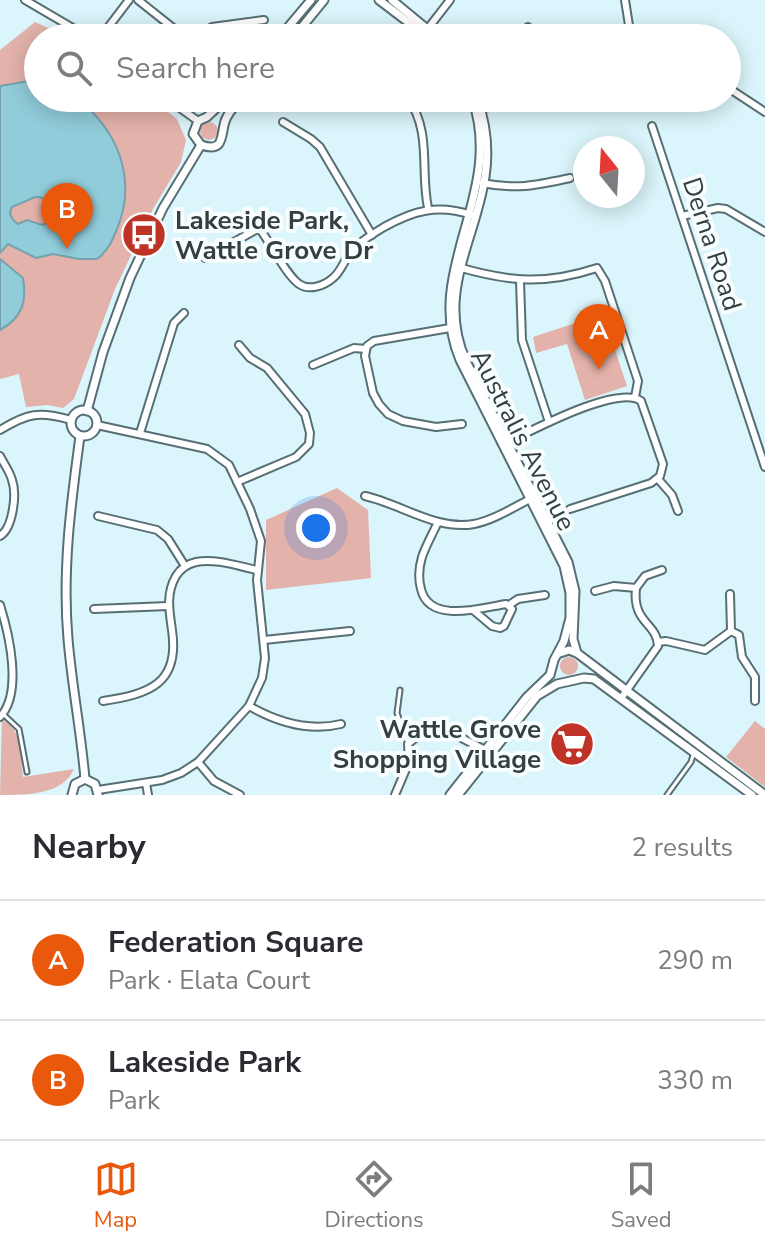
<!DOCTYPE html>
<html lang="en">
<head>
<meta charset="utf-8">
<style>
	:root { --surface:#fff; --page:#f7f7f7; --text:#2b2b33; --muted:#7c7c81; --line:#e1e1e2; --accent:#ea580c }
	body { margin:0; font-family:"Nunito Sans",sans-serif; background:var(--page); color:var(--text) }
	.compass { position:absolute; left:573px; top:136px; width:72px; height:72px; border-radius:50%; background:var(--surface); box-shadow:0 4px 20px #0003; rotate:342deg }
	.you { position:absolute; left:316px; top:528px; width:28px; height:28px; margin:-20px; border:6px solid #fff; border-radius:50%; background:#1a73e8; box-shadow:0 0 0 12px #1a73e833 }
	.badge { display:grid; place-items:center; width:52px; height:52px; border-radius:50%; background:var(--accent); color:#fff; font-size:26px; font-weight:700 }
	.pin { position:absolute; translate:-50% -66px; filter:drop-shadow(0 2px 4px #0008) }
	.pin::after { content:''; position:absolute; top:42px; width:28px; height:24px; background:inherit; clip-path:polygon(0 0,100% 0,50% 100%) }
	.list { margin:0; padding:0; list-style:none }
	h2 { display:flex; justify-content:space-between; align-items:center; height:104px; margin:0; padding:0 32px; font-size:34px }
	h2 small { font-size:26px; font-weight:400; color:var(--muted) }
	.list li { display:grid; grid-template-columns:52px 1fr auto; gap:24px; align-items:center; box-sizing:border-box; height:120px; padding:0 32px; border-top:2px solid var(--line) }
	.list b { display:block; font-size:30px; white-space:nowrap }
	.list p { margin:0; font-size:26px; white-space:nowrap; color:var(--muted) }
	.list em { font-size:26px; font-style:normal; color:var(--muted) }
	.icon { flex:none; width:44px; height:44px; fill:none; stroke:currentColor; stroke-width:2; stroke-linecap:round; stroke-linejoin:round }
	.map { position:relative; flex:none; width:765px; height:795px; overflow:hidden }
	.search { position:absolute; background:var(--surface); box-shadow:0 4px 20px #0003; left:24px; right:24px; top:24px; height:88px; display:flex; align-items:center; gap:20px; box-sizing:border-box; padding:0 28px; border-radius:44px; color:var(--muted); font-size:30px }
	.sheet { height:344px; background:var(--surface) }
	nav { display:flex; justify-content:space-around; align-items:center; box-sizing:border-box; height:112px; border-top:2px solid var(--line); background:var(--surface); font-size:22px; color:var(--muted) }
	nav a { display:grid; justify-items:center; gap:4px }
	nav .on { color:var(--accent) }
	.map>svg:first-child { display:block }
	.green { fill:#e3b2aa }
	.water { fill:#91ccda; stroke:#75a2ac; stroke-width:2; fill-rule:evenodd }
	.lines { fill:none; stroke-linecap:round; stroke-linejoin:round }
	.service-casing { stroke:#576f74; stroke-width:7 }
	.minor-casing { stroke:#576f74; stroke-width:10 }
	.tertiary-casing { stroke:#576f74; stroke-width:11 }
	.service { stroke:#fff; stroke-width:3 }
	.minor { stroke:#fff; stroke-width:6 }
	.tertiary { stroke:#fff; stroke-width:7 }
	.labels { text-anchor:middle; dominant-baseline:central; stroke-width:8; stroke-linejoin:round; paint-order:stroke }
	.poi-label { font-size:26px; font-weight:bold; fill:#343f41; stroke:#f8feff; text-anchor:start }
	.street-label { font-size:26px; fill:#343f41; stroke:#f8feff }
</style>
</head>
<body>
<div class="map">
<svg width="765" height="795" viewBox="0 0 765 795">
	<rect width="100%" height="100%" fill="#daf5fb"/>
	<g class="green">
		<polygon points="35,22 70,38 38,38 38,98 150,98 177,119 186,140 181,162 153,209 115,289 74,399 63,408 48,405 26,407 19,374 0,379 0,50"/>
		<circle cx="209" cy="131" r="9"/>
		<polygon points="603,314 627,386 585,400 567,344 536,353 533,337"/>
		<polygon points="337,488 368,510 371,578 266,590 266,520"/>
		<circle cx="569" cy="666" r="9"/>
		<path d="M2,720C23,728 20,758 23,777L74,769C63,795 26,795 0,795Z"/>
		<polygon points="755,721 765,729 765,787 726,757"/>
	</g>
	<g class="water">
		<path d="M35,80L38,81V98C49,98 65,95 75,98C82,100 90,109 94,114C124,146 134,188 117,229C112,241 108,251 97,259H79L53,254L36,258L8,244L0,253V86ZM35,197C45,196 52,205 54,214L50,222L42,225L27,220L18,224C12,220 8,214 12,207Z"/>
		<path d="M0,259L23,278C27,302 22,318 0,330Z"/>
	</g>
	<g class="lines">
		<g class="service-casing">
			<g id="service">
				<polyline points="400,690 397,713 408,744"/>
				<polyline points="3,714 19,729 27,772"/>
				<polyline points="667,795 691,762 694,752"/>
			</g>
		</g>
		<g class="minor-casing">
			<g id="minor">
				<polyline points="25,0 90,38"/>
				<polyline points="138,0 182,35 193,38"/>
				<polyline points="625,0 631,38"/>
				<polyline points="528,27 529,38"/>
				<polyline points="426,31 450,0"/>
				<polyline points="100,38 129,0"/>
				<polyline points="194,38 212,27 264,20"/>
				<polyline points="727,87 765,112"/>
				<polyline points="166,98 198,121"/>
				<path d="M408,98C432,133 420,170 428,208"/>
				<polyline points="479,109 530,98"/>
				<polyline points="283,122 311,139 320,147 372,235"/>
				<polyline points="652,126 765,467"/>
				<path d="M482,183C517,190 537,185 570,178"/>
				<polyline points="682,216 718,208 726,209 765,232"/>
				<path d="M252,219C268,236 283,272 299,284C309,291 324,286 333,278C342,271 345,257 354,248C363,240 374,233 384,227C415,210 438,204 472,215"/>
				<polyline points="205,258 261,227"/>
				<path d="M458,267C510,282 545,285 597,268L605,281L638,381L635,397"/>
				<polyline points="520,281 522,340 549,422"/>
				<polyline points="456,327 374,341 367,346 365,356 373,393 379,404 388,414 403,421 436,427 462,424"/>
				<polyline points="313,365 354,348 366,349"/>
				<polyline points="97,425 207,449 229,465 250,509 261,541 257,580 265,658 262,678 249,706 198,762 181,773 162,780 98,790"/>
				<path d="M0,430C28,413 39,411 71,420"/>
				<polyline points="140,433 174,323 184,313"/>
				<path d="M506,443C531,431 618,384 641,401L663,464L660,476L651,483L570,509"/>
				<path d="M0,456C4,464 10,472 12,480C17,494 13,528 0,536"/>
				<polyline points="658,479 672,495 678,511"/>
				<polyline points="237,482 296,457 309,444 310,433 305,414 267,368 250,358 239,345"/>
				<path d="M365,496C401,504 437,531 474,524C494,520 514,507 532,498"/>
				<polyline points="98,516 157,530 168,539 185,566"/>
				<path d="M438,522C433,533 426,545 422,557C419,567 418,578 421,589C429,624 481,608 506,604L512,609L504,626L500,628L492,626L473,610"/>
				<polyline points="595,591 614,586 636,588 645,576 662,570"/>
				<path d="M0,605C9,634 23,693 0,717"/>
				<polyline points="509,605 518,599 545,595"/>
				<polyline points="94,609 168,606"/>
				<polyline points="731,631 739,635 742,657 755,677 755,701"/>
				<polyline points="264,640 350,631"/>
				<polyline points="658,642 666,641 705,650 731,631 730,594"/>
				<path d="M622,697L658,646C657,622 632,624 636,588"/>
				<path d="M103,701C149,694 180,684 172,630C169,610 166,593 176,576C181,568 187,564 196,562C215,558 238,566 257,570"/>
				<path d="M249,706C277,722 308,732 341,724"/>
				<polyline points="198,762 214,781 240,795"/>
				<polyline points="146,783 148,795"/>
				<polyline points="395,795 409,762 408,744 430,726 440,727 489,752"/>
			</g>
		</g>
		<g class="tertiary-casing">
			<g id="tertiary">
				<polyline points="379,0 429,38"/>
				<polyline points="392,0 438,38"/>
				<polyline points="279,38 311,0"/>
				<polyline points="293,38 324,0"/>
				<path d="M227,98L207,117L198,121L193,134L201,145C222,152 221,140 224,125C226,114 235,105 243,98"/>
				<path d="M477,98C486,123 489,151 485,177C475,242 436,294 466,361L568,562L575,591L573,639L577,653"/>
				<circle cx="84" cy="423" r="13"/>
				<polyline points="87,411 103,352 130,278 163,208 201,145"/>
				<path d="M80,436C71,503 62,570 68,639C72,686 81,732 85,779"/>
				<polyline points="560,653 569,650 577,653 765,795"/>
				<polyline points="72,795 75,784 85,779 95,784 98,795"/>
				<path d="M450,795L527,697L550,675L554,660L564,641L570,618V593L564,566L460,360C422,269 506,194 472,98"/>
				<polyline points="458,795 537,696 557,684 584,678 594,679 752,795"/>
			</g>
		</g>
		<use href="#service" class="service"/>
		<use href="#minor" class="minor"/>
		<use href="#tertiary" class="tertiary"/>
	</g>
	<defs>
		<g id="bus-disc" transform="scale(2.3)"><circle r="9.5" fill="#bf3226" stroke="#f8feff"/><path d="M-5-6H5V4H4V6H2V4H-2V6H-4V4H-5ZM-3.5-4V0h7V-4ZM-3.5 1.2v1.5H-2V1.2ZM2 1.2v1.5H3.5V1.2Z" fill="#fff"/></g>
		<g id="supermarket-disc" transform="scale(2.3)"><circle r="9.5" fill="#bf3226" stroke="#f8feff"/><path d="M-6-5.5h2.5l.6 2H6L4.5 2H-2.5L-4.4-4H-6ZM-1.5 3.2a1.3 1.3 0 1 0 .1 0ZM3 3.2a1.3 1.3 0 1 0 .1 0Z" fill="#fff"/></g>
	</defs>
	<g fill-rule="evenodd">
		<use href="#bus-disc" x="144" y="235"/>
		<use href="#supermarket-disc" x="572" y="744"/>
	</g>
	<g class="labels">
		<g class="poi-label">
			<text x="175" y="220">Lakeside Park,<tspan x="175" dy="30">Wattle Grove Dr</tspan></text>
			<text x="541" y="729" text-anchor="end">Wattle Grove<tspan x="541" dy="30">Shopping Village</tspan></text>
		</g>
		<g class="street-label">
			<text transform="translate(712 244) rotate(72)">Derna Road</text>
			<text transform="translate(523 440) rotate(63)">Australis Avenue</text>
		</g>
	</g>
</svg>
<svg class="compass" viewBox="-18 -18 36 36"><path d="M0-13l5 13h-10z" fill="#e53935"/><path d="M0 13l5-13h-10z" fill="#7c7c81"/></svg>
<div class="you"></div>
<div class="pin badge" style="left:599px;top:370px">A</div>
<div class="pin badge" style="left:67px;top:249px">B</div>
<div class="search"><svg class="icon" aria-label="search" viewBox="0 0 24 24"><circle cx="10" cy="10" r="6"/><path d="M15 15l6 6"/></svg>Search here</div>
</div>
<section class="sheet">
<h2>Nearby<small>2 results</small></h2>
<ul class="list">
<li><span class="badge">A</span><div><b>Federation Square</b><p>Park · Elata Court</p></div><em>290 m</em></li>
<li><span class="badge">B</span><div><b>Lakeside Park</b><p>Park</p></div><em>330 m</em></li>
</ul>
</section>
<nav>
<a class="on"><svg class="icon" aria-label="map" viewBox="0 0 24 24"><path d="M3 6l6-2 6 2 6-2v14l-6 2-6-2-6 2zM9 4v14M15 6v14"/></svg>Map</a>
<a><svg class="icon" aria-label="directions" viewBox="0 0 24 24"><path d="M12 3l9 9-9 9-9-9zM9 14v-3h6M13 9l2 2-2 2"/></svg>Directions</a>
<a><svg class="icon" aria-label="saved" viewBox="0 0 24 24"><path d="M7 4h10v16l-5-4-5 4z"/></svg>Saved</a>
</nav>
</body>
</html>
